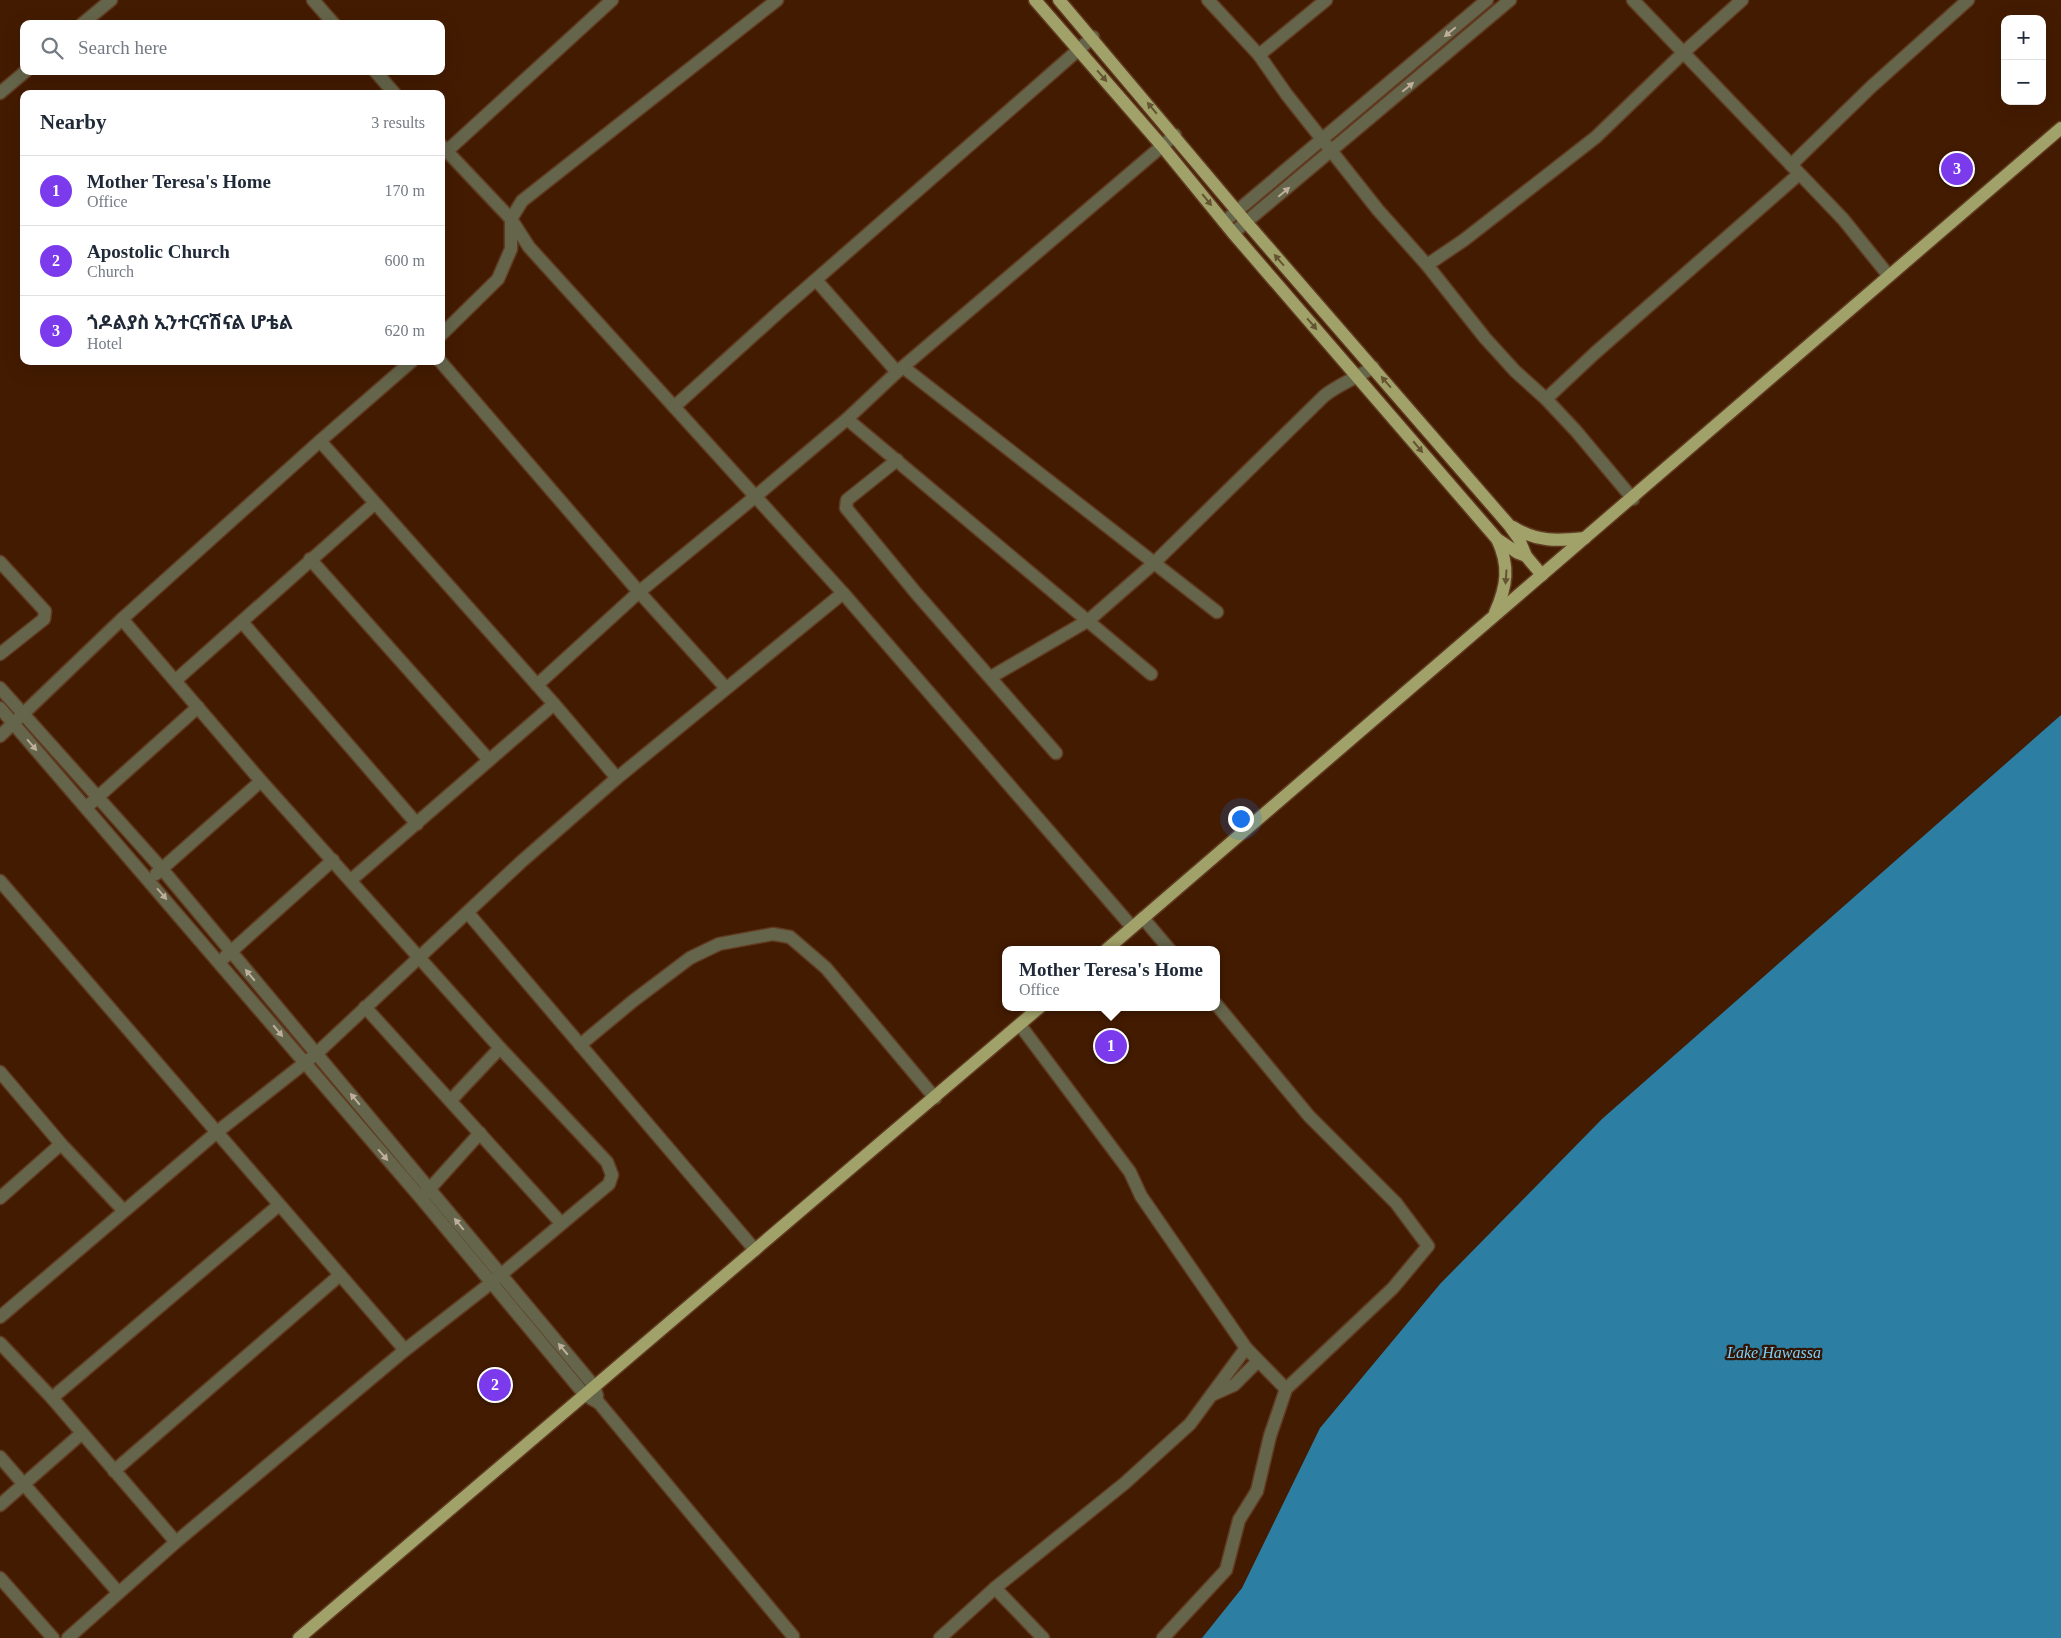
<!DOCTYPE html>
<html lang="en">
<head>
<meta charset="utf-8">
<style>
	:root { --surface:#fff; --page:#f2f2f3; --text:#1f2937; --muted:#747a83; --line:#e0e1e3; --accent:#7c3aed }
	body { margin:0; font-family:"Times New Roman","Noto Sans Ethiopic",serif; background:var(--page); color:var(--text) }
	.controls { position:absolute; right:15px; top:15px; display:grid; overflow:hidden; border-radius:10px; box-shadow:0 5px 20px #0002 }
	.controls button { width:45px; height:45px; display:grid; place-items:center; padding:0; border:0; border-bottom:1px solid var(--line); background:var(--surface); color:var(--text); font:25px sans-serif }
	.you { position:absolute; left:1240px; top:818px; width:18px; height:18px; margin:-12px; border:4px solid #fff; border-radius:50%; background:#1a73e8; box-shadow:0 0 0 8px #1a73e833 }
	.badge { display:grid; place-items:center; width:32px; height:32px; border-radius:50%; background:var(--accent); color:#fff; font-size:16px; font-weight:700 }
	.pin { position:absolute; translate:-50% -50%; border:2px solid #fff; box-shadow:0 1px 5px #0006 }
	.popup { position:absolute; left:1002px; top:946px; width:218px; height:65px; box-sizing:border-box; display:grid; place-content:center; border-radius:10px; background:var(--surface); filter:drop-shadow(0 1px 4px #0005); font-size:16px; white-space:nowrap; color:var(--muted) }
	.popup b { font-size:19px; color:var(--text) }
	.popup::after { content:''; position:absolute; left:50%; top:100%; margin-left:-10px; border:10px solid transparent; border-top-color:var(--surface) }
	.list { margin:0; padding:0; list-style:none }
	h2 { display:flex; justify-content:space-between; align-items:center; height:65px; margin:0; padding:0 20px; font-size:21px }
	h2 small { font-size:16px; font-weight:400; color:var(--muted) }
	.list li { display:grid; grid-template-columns:32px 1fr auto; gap:15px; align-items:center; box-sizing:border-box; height:70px; padding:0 20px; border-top:1px solid var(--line) }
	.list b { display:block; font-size:19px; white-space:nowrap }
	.list p { margin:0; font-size:16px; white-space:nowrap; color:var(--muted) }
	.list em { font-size:16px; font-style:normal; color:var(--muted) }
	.icon { flex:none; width:28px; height:28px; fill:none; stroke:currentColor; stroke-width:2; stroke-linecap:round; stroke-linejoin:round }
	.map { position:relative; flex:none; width:2061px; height:1638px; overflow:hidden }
	.search { position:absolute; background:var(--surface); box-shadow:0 5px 20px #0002; left:20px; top:20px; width:425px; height:55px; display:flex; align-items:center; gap:12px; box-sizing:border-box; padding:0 18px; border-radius:10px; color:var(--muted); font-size:19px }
	.panel { position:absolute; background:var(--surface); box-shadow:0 5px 20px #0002; left:20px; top:90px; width:425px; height:275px; border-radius:10px }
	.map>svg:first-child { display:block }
	.water { fill:#2c7ea2 }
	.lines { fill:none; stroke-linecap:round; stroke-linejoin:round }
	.minor-casing { stroke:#603a21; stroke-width:15 }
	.major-casing { stroke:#603a21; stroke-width:15 }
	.minor { stroke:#64654a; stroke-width:12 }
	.major { stroke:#a0a269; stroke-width:12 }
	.oneway { fill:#beae9a }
	.oneway2 { fill:#645431 }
	.labels { text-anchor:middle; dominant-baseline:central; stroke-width:4.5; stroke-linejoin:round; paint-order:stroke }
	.water-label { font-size:16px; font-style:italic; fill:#7cd1f9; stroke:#321504 }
</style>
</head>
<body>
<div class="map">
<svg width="2061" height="1638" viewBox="0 0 2061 1638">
	<rect width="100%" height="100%" fill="#431b00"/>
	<polygon class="water" points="2061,715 2061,1638 1202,1638 1242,1588 1320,1428 1440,1284 1602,1119"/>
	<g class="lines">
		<g class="minor-casing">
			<g id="minor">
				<polyline points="313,0 334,24"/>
				<polyline points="1208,0 1259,55 1287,95 1378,210 1427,265 1485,338 1515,371 1546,399 1576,431 1633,499"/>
				<polyline points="1633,0 1843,219 1889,276"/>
				<polyline points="82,24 111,0"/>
				<polyline points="1259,55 1326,0"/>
				<polyline points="375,71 395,94"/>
				<polyline points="0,93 26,71"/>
				<polyline points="441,145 511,219 529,247 843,593 1132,927"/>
				<polyline points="447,151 612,0"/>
				<polyline points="1791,165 1871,87 1968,0"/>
				<polyline points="1224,222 1487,0"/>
				<polyline points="1233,233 1510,0"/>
				<polyline points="1427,265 1464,240 1596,137 1683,53 1742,0"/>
				<polyline points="816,280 897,372"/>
				<polyline points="441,335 498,279 511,249 511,219 522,201 777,0"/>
				<polyline points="440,361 639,592 725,687"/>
				<polyline points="903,367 1217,612"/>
				<polyline points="1546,399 1595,353 1799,174"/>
				<polyline points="674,407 780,311 1093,37"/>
				<polyline points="847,419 1151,674"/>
				<polyline points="320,441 554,704 617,778"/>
				<polyline points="897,460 847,500 846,508 916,593 1056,753"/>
				<polyline points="310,559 489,760"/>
				<polyline points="0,562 45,611 44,619 0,654"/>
				<polyline points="242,622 417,824"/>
				<path d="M991,677L1089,620L1153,564L1324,396C1339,384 1357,378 1373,367"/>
				<polyline points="176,680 374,504"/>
				<polyline points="537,685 639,592 756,496 847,419 897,372 1175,135"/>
				<polyline points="0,688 162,869 594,1386 597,1396"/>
				<polyline points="0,708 421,1198 585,1395 599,1403 793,1636"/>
				<polyline points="0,736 122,619 320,441 412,361"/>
				<polyline points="90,804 198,707"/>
				<polyline points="156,874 261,781"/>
				<polyline points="351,880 554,704"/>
				<polyline points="0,881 405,1350"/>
				<polyline points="468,913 755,1250"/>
				<polyline points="1143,918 1170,950"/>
				<polyline points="225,957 333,860"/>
				<polyline points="365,1007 561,1223"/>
				<polyline points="1020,1025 1130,1172 1141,1196 1246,1348 1286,1389"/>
				<polyline points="580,1045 633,1001 690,958 719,944 773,934 790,937 826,968 935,1098"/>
				<polyline points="0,1072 61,1144 124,1211"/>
				<polyline points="451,1100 500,1048"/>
				<polyline points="425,1194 480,1133"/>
				<polyline points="0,1198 61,1144"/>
				<polyline points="0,1317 217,1132 316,1054 521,862 617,778 843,593"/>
				<polyline points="0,1343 52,1398 176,1542"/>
				<polyline points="1214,1394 1234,1385 1258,1361"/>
				<polyline points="52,1398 279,1205"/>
				<polyline points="0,1457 118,1592"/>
				<polyline points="114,1471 340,1275"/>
				<polyline points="0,1505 81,1434"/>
				<polyline points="0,1578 53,1638"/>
				<polyline points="995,1588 1043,1638"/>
				<polyline points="68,1638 176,1542 405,1350 491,1283 609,1184 612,1175 607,1162 500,1048 261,781 122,619"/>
				<polyline points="940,1638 995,1588 1125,1483 1190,1424 1246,1348"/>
				<polyline points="1163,1638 1226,1570 1239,1520 1257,1491 1270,1436 1286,1389 1393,1288 1428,1246 1396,1203 1309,1116 1216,1004"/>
			</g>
		</g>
		<g class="major-casing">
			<g id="major">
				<polyline points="1035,0 1162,146 1233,233 1497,539 1518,553 1526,556"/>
				<polyline points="1059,0 1247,223 1509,525 1519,539 1526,556 1542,575"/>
				<path d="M1513,527C1537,542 1557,541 1585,538"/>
				<path d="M1495,613C1507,586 1510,566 1497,539"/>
				<polyline points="1106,950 2061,128"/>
				<polyline points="299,1638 1040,1007"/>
			</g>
		</g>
		<use href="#minor" class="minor"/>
		<use href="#major" class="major"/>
	</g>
	<defs><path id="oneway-solid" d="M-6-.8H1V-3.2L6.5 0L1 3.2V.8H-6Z" transform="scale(1.25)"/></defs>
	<g class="oneway">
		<use href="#oneway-solid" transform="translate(1450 32) rotate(140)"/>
		<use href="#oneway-solid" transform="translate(1408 87) rotate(-40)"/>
		<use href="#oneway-solid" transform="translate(1284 192) rotate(-40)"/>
		<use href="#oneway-solid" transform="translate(32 745) rotate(49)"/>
		<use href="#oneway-solid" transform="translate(162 894) rotate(49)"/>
		<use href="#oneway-solid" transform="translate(250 975) rotate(-130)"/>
		<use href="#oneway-solid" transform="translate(278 1031) rotate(50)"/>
		<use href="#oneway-solid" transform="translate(355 1099) rotate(-130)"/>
		<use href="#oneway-solid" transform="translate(383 1155) rotate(49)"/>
		<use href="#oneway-solid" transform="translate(459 1224) rotate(-129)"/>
		<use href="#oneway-solid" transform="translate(563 1349) rotate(-130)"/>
	</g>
	<g class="oneway2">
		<use href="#oneway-solid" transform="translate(1102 76) rotate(49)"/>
		<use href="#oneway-solid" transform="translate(1152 108) rotate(-130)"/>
		<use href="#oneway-solid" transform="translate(1207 200) rotate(51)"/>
		<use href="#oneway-solid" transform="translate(1279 260) rotate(-131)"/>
		<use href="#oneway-solid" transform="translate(1312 324) rotate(49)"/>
		<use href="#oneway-solid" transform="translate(1386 382) rotate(-131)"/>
		<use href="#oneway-solid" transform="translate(1418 447) rotate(50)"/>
		<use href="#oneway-solid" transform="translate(1506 577) rotate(94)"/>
	</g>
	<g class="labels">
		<g class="water-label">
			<text x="1774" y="1352">Lake Hawassa</text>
		</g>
	</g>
</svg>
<div class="controls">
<button>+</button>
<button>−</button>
</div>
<div class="you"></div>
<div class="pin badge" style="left:1111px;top:1046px">1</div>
<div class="popup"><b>Mother Teresa's Home</b>Office</div>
<div class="pin badge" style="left:495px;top:1385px">2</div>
<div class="pin badge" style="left:1957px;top:169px">3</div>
<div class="search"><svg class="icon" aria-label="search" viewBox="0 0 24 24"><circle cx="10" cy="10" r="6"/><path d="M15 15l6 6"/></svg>Search here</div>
<section class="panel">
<h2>Nearby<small>3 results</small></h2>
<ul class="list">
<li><span class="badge">1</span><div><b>Mother Teresa's Home</b><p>Office</p></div><em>170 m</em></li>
<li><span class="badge">2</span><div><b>Apostolic Church</b><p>Church</p></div><em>600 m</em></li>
<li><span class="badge">3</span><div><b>ጎዶልያስ ኢንተርናሽናል ሆቴል</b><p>Hotel</p></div><em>620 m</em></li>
</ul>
</section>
</div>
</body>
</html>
